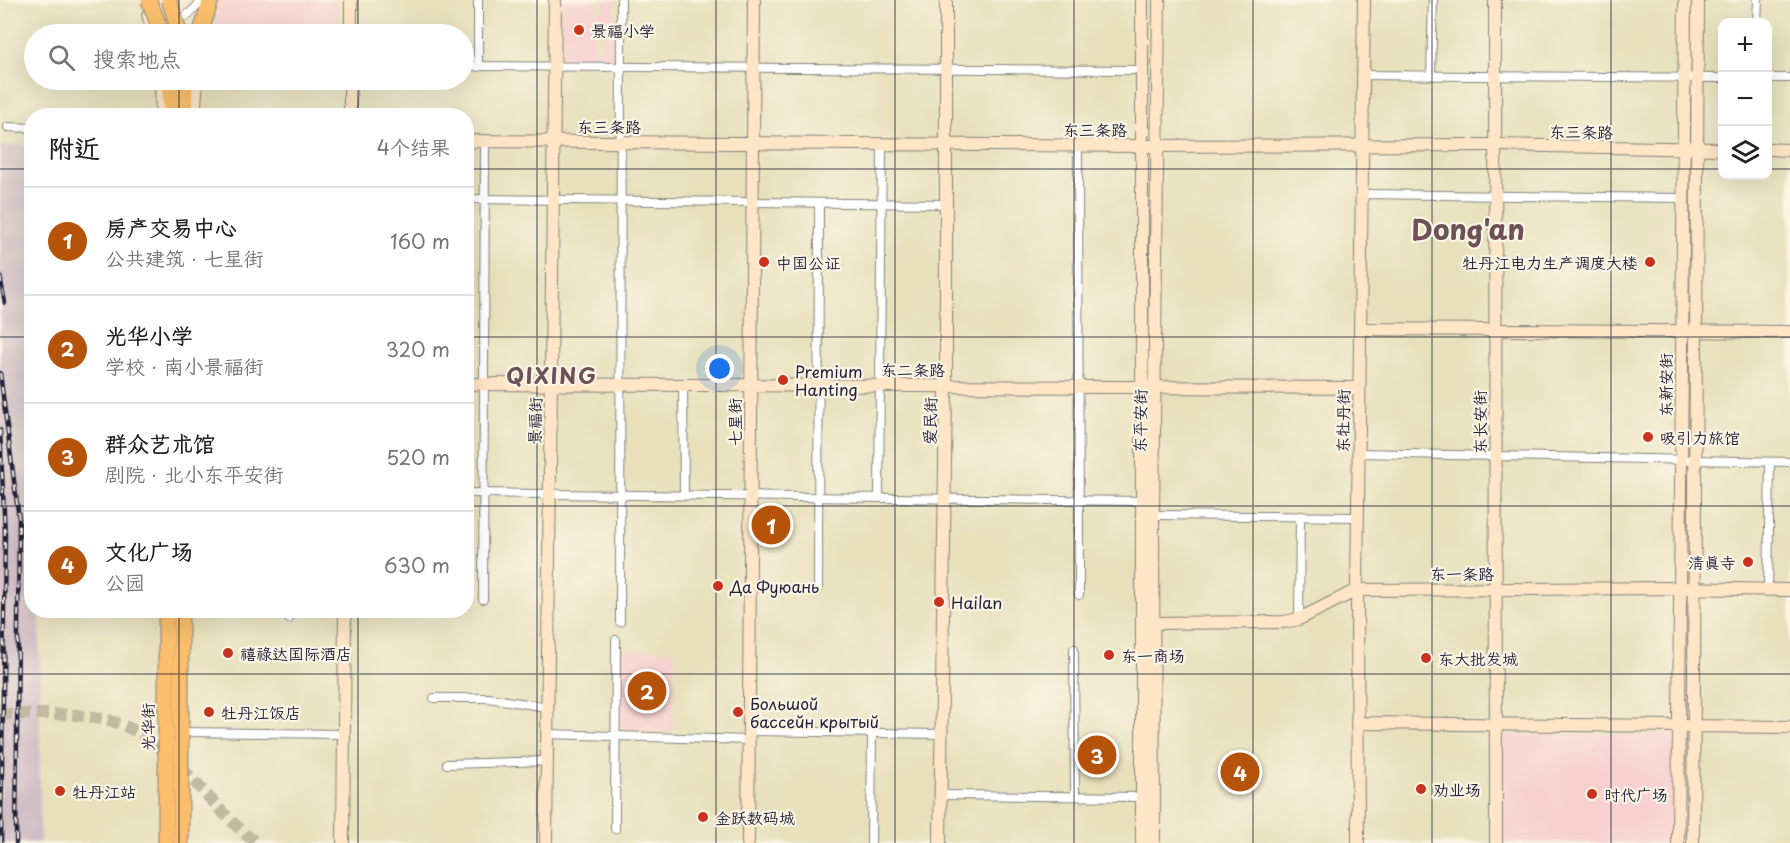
<!DOCTYPE html>
<html lang="zh">
<head>
<meta charset="utf-8">
<style>
	:root { --surface:#fff; --page:#f6f6f6; --text:#222; --muted:#767676; --line:#e0e0e0; --accent:#b45309 }
	body { margin:0; font-family:"Playpen Sans","LXGW WenKai TC",sans-serif; background:var(--page); color:var(--text) }
	.controls { position:absolute; right:18px; top:18px; display:grid; overflow:hidden; border-radius:12px; box-shadow:0 6px 24px #0002 }
	.controls button { width:54px; height:54px; display:grid; place-items:center; padding:0; border:0; border-bottom:2px solid var(--line); background:var(--surface); color:var(--text); font:30px sans-serif }
	.you { position:absolute; left:720px; top:369px; width:21px; height:21px; margin:-15px; border:4px solid #fff; border-radius:50%; background:#1a73e8; box-shadow:0 0 0 9px #1a73e833 }
	.badge { display:grid; place-items:center; width:39px; height:39px; border-radius:50%; background:var(--accent); color:#fff; font-size:20px; font-weight:700 }
	.pin { position:absolute; translate:-50% -50%; border:3px solid #fff; box-shadow:0 2px 6px #0006 }
	.list { margin:0; padding:0; list-style:none }
	h2 { display:flex; justify-content:space-between; align-items:center; height:78px; margin:0; padding:0 24px; font-size:26px }
	h2 small { font-size:20px; font-weight:400; color:var(--muted) }
	.list li { display:grid; grid-template-columns:39px 1fr auto; gap:18px; align-items:center; box-sizing:border-box; height:108px; padding:0 24px; border-top:2px solid var(--line) }
	.list b { display:block; font-size:22px; white-space:nowrap }
	.list p { margin:0; font-size:20px; white-space:nowrap; color:var(--muted) }
	.list em { font-size:20px; font-style:normal; color:var(--muted) }
	.icon { flex:none; width:33px; height:33px; fill:none; stroke:currentColor; stroke-width:2; stroke-linecap:round; stroke-linejoin:round }
	.map { position:relative; flex:none; width:1790px; height:843px; overflow:hidden }
	.search { position:absolute; background:var(--surface); box-shadow:0 6px 24px #0002; left:24px; top:24px; width:450px; height:66px; display:flex; align-items:center; gap:15px; box-sizing:border-box; padding:0 21px; border-radius:33px; color:var(--muted); font-size:22px }
	.panel { position:absolute; background:var(--surface); box-shadow:0 6px 24px #0002; left:24px; top:108px; width:450px; height:510px; border-radius:24px }
	.map>svg:first-child { display:block }
	.built { fill:#f7d0cf }
	.railway { fill:#d2bec5 }
	.lines { fill:none; stroke-linecap:round; stroke-linejoin:round }
	.secondary-tunnel { stroke:#c0baa1; stroke-width:12; stroke-dasharray:12 6; stroke-linecap:butt }
	.street-casing { stroke:#84817b; stroke-width:10 }
	.secondary-casing { stroke:#84817b; stroke-width:14 }
	.highway-casing { stroke:#84817b; stroke-width:17 }
	.street { stroke:#fff; stroke-width:8 }
	.secondary { stroke:#fde5c5; stroke-width:12 }
	.highway { stroke:#fabe6d; stroke-width:15 }
	.rail-casing { stroke:#22223b; stroke-width:4.5 }
	.rail { stroke:#fcf5e5; stroke-width:2; stroke-dasharray:7; stroke-linecap:butt }
	.highway-bridge-casing { stroke:#84817b; stroke-width:17; stroke-linecap:butt }
	.highway-bridge { stroke:#fabe6d; stroke-width:15 }
	.grid { fill:none; stroke:#22223b; stroke-width:1.5; stroke-opacity:0.55 }
	.poi-dot { fill:#c8321e; stroke:#fcf5e5; stroke-width:2 }
	.labels { text-anchor:middle; dominant-baseline:central; stroke-width:4.5; stroke-linejoin:round; paint-order:stroke }
	.poi-label { font-size:16px; fill:#22223b; stroke:#fcf5e5; text-anchor:start }
	.street-label { font-size:16px; fill:#22223b; stroke:#fcf5e5 }
	.district-label { font-size:22px; font-weight:bold; letter-spacing:1.5px; fill:#6d5058; stroke:#fcf5e5 }
	.town-label { font-size:28px; font-weight:bold; fill:#6d5058; stroke:#fcf5e5 }
</style>
</head>
<body>
<div class="map">
<svg width="1790" height="843" viewBox="0 0 1790 843">
	<rect width="100%" height="100%" fill="#fcf5e5"/>
	<filter id="ink" filterUnits="userSpaceOnUse"><feTurbulence type="fractalNoise" baseFrequency=".0167" numOctaves="2"/><feDisplacementMap in="SourceGraphic" scale="12" xChannelSelector="R" yChannelSelector="G"/><feConvolveMatrix kernelMatrix="1 2 1 2 8 2 1 2 1" color-interpolation-filters="sRGB"/></filter>
	<filter id="wash" filterUnits="userSpaceOnUse"><feTurbulence type="fractalNoise" baseFrequency=".008" numOctaves="4" result="noise"/><feDisplacementMap in="SourceGraphic" scale="24" xChannelSelector="R" yChannelSelector="G"/><feGaussianBlur stdDeviation="1.35" result="paint"/><feColorMatrix in="noise" values="0 0 0 0 0 0 0 0 0 0 0 0 0 0 0 0 0 1.4 0 .05"/><feComposite in="paint" operator="in"/></filter>
	<g filter="url(#wash)">
		<rect width="100%" height="100%" fill="#e7e0bb"/>
		<g class="built">
			<polygon points="217,0 339,0 338,29 216,31"/>
			<polygon points="562,0 596,0 595,49 601,50 603,20 598,19 598,10 603,10 603,0 615,0 614,59 562,59"/>
			<polygon points="621,650 675,651 673,732 619,731"/>
			<rect x="1502" y="734" width="172" height="109"/>
		</g>
		<polygon class="railway" points="29,145 32,204 32,610 40,611 40,843 0,843 0,146"/>
	</g>
	<g filter="url(#ink)">
		<g class="lines">
			<path class="secondary-tunnel" d="M0,714C91,715 125,706 191,778C212,800 232,825 257,843"/>
			<g class="street-casing">
				<g id="street">
					<polyline points="1757,22 1758,0"/>
					<polyline points="155,26 184,18 204,0"/>
					<polyline points="464,66 1133,70"/>
					<polyline points="478,67 478,0"/>
					<polyline points="1362,75 1722,78"/>
					<polyline points="1431,75 1433,0"/>
					<polyline points="1768,78 1790,78"/>
					<polyline points="8,127 32,128"/>
					<polyline points="1078,146 1079,595"/>
					<polyline points="1361,194 1683,198"/>
					<polyline points="466,199 946,204"/>
					<polyline points="683,385 684,494"/>
					<polyline points="1358,453 1790,462"/>
					<polyline points="466,493 1142,501"/>
					<polyline points="879,497 882,145"/>
					<polyline points="1153,515 1358,517"/>
					<polyline points="818,589 819,203"/>
					<polyline points="1768,590 1770,462"/>
					<polyline points="483,599 485,141"/>
					<polyline points="289,610 289,619"/>
					<polyline points="1299,619 1300,516"/>
					<polyline points="620,622 621,0"/>
					<polyline points="1074,649 1075,796"/>
					<polyline points="434,698 488,698 547,707"/>
					<polyline points="749,731 941,734"/>
					<polyline points="181,732 344,734"/>
					<polyline points="547,734 749,740"/>
					<polyline points="447,764 547,761"/>
					<polyline points="940,795 1142,797"/>
					<polyline points="615,829 616,640"/>
					<polyline points="871,843 872,733"/>
				</g>
			</g>
			<g class="secondary-casing">
				<g id="secondary">
					<polyline points="1142,0 1142,843"/>
					<polyline points="1495,0 1496,843"/>
					<polyline points="148,15 154,34"/>
					<polyline points="351,34 351,0"/>
					<polyline points="161,80 162,116"/>
					<polyline points="194,116 197,80"/>
					<polyline points="350,116 350,80"/>
					<polyline points="466,141 1141,146 1495,145 1722,149"/>
					<polyline points="1768,149 1790,150"/>
					<polyline points="1360,329 1790,332"/>
					<polyline points="466,384 1359,388"/>
					<polyline points="1149,623 1284,622 1299,619 1357,590 1680,588 1790,590"/>
					<polyline points="1357,723 1790,727"/>
					<polyline points="343,843 345,610"/>
					<polyline points="546,843 555,0"/>
					<polyline points="748,843 754,0"/>
					<polyline points="940,843 946,386 946,0"/>
					<polyline points="1154,843 1153,515 1159,0"/>
					<polyline points="1358,843 1357,590 1364,0"/>
					<polyline points="1678,843 1685,0"/>
					<polyline points="1693,843 1698,0"/>
				</g>
			</g>
			<g class="highway-casing">
				<g id="highway">
					<polyline points="200,34 211,0"/>
					<polyline points="169,80 172,116"/>
					<polyline points="184,116 185,80"/>
					<polyline points="181,610 181,843"/>
					<polyline points="166,843 166,610"/>
				</g>
			</g>
			<use href="#street" class="street"/>
			<use href="#secondary" class="secondary"/>
			<use href="#highway" class="highway"/>
			<g class="rail-casing">
				<g id="rail">
					<polyline points="0,276 5,303"/>
					<polyline points="0,373 19,519 16,843"/>
					<polyline points="0,430 5,534 1,843"/>
				</g>
			</g>
			<use href="#rail" class="rail"/>
			<g class="highway-bridge-casing">
				<g id="highway-bridge">
					<polyline points="149,0 162,34"/>
					<polyline points="169,0 180,34"/>
				</g>
			</g>
			<use href="#highway-bridge" class="highway-bridge"/>
		</g>
	</g>
	<path class="grid" d="M179,0V34M358,0V34M537,0V843M716,0V843M895,0V843M1074,0V843M1253,0V843M1432,0V843M1611,0V843M179,80V116M358,80V116M0,169H32M466,169H1722M1768,169H1790M0,337H32M466,337H1790M0,506H32M466,506H1790M179,610V843M358,610V843M0,674H1790"/>
	<g class="poi-dot">
		<circle cx="579" cy="30" r="6"/>
		<circle cx="764" cy="262" r="6"/>
		<circle cx="1650" cy="262" r="6"/>
		<circle cx="783" cy="380" r="6"/>
		<circle cx="1648" cy="437" r="6"/>
		<circle cx="1748" cy="562" r="6"/>
		<circle cx="718" cy="586" r="6"/>
		<circle cx="939" cy="602" r="6"/>
		<circle cx="228" cy="653" r="6"/>
		<circle cx="1109" cy="655" r="6"/>
		<circle cx="1426" cy="658" r="6"/>
		<circle cx="209" cy="712" r="6"/>
		<circle cx="738" cy="712" r="6"/>
		<circle cx="1421" cy="789" r="6"/>
		<circle cx="60" cy="791" r="6"/>
		<circle cx="1592" cy="794" r="6"/>
		<circle cx="703" cy="817" r="6"/>
	</g>
	<g class="labels">
		<g class="poi-label">
			<text x="591" y="30">景福小学</text>
			<text x="776" y="262">中国公证</text>
			<text x="1638" y="262" text-anchor="end">牡丹江电力生产调度大楼</text>
			<text x="795" y="371">Premium<tspan x="795" dy="18">Hanting</tspan></text>
			<text x="1660" y="437">吸引力旅馆</text>
			<text x="1736" y="562" text-anchor="end">清真寺</text>
			<text x="730" y="586">Да Фуюань</text>
			<text x="951" y="602">Hailan</text>
			<text x="240" y="653">禧禄达国际酒店</text>
			<text x="1121" y="655">东一商场</text>
			<text x="1438" y="658">东大批发城</text>
			<text x="750" y="703">Большой<tspan x="750" dy="18">бассейн крытый</tspan></text>
			<text x="221" y="712">牡丹江饭店</text>
			<text x="1433" y="789">劝业场</text>
			<text x="72" y="791">牡丹江站</text>
			<text x="1604" y="794">时代广场</text>
			<text x="715" y="817">金跃数码城</text>
		</g>
		<g class="street-label">
			<text x="609" y="126">东三条路</text>
			<text x="1095" y="129">东三条路</text>
			<text transform="translate(1581 131) rotate(1)">东三条路</text>
			<text x="913" y="369">东二条路</text>
			<text transform="translate(1665 385) rotate(-90)">东新安街</text>
			<text transform="translate(534 421) rotate(-89)">景福街</text>
			<text transform="translate(929 421) rotate(-89)">爱民街</text>
			<text transform="translate(1139 421) rotate(-89)">东平安街</text>
			<text transform="translate(1342 421) rotate(-89)">东牡丹街</text>
			<text transform="translate(734 422) rotate(-90)">七星街</text>
			<text transform="translate(1479 422) rotate(-90)">东长安街</text>
			<text x="1462" y="573">东一条路</text>
			<text transform="translate(147 727) rotate(-90)">光华街</text>
		</g>
		<g class="district-label">
			<text x="552" y="374">QIXING</text>
		</g>
		<g class="town-label">
			<text x="1468" y="228">Dong'an</text>
		</g>
	</g>
</svg>
<div class="controls">
<button>+</button>
<button>−</button>
<button><svg class="icon" aria-label="layers" viewBox="0 0 24 24"><path d="M12 4l9 5-9 5-9-5zM3 14l9 5 9-5"/></svg></button>
</div>
<div class="you"></div>
<div class="pin badge" style="left:771px;top:525px">1</div>
<div class="pin badge" style="left:647px;top:691px">2</div>
<div class="pin badge" style="left:1097px;top:755px">3</div>
<div class="pin badge" style="left:1240px;top:772px">4</div>
<div class="search"><svg class="icon" aria-label="search" viewBox="0 0 24 24"><circle cx="10" cy="10" r="6"/><path d="M15 15l6 6"/></svg>搜索地点</div>
<section class="panel">
<h2>附近<small>4个结果</small></h2>
<ul class="list">
<li><span class="badge">1</span><div><b>房产交易中心</b><p>公共建筑 · 七星街</p></div><em>160 m</em></li>
<li><span class="badge">2</span><div><b>光华小学</b><p>学校 · 南小景福街</p></div><em>320 m</em></li>
<li><span class="badge">3</span><div><b>群众艺术馆</b><p>剧院 · 北小东平安街</p></div><em>520 m</em></li>
<li><span class="badge">4</span><div><b>文化广场</b><p>公园</p></div><em>630 m</em></li>
</ul>
</section>
</div>
</body>
</html>
